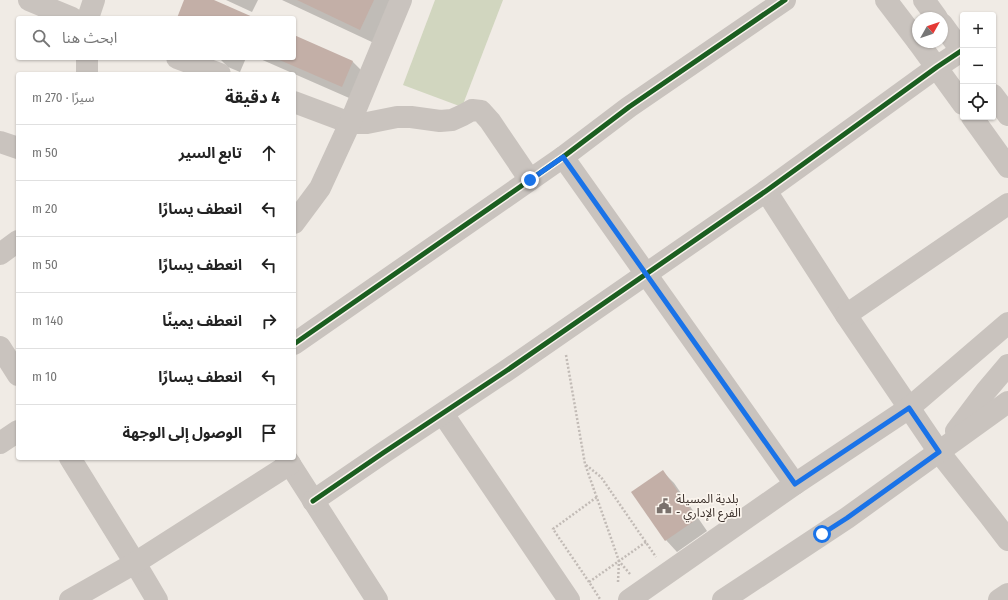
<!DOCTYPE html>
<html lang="ar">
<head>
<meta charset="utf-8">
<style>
	:root { --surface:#fff; --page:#f2f2f2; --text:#222; --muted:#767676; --line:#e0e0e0 }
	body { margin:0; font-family:"Fira Sans Condensed","Noto Sans Arabic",sans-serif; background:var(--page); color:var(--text); direction:rtl }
	.controls { position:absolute; right:12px; top:12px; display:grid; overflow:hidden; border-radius:4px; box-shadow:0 1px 3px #0004 }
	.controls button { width:36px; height:36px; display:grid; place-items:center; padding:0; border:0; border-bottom:1px solid var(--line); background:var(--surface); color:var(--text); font:20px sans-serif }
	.compass { position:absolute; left:912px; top:12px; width:36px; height:36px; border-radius:50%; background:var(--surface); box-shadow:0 1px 3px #0004; rotate:50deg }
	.stop { position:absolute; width:12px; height:12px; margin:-9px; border:3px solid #1a73e8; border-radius:50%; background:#fff }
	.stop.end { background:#1a73e8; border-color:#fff; box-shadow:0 1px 4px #0008 }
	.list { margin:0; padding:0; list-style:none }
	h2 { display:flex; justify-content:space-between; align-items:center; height:52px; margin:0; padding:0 16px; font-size:17px }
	h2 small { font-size:13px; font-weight:400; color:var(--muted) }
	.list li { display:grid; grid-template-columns:26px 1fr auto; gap:12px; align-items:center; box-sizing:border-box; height:56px; padding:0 16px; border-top:1px solid var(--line) }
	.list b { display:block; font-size:15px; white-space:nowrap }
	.list em { font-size:13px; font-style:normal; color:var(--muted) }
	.icon { flex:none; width:22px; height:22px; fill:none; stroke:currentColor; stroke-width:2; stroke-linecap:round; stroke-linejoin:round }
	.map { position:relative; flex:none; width:1008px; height:600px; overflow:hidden; direction:ltr }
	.search { position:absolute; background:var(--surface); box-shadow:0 1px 3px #0004; left:16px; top:16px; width:280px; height:44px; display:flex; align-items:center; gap:10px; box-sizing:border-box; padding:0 14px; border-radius:4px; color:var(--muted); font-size:15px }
	.panel { position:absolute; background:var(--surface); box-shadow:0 1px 3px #0004; left:16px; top:72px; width:280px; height:388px; border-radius:4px; direction:rtl }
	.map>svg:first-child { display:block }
	.green { fill:#d1d6bf }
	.shadow { fill:#0003 }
	.building { fill:#c3afa7 }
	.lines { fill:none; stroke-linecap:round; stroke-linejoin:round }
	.path { stroke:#c2bbb6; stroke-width:2.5; stroke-dasharray:2 2; stroke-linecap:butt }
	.minor { stroke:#c9c3be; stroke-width:22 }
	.cycleway-casing { stroke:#fbf5ee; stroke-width:8 }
	.cycleway { stroke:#1b5e20; stroke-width:5 }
	.route { stroke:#1a73e8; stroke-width:5 }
	.labels { text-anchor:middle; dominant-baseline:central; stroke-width:3.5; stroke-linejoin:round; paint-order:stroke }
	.poi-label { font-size:12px; fill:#3b302b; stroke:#fbf5ee; text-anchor:start }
</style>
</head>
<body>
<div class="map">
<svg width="1008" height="600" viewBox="0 0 1008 600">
	<rect width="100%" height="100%" fill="#f0ebe5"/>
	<polygon class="green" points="435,0 503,0 462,107 403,85"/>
	<g class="shadow">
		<polygon points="226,0 258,0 252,12"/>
		<polygon points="282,0 394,0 374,43"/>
		<polygon points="294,36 353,62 367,76 356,101 258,58 294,58"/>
		<polygon points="219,58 246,58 240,72 228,67"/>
		<polygon points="663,472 674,483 707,531 677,552 666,540"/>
	</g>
	<g class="building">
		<polygon points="184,0 214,0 255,18 177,18"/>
		<polygon points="297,0 374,0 360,30"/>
		<polygon points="294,35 353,61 342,87 275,58 294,58"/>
		<polygon points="663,470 697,519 665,541 631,492"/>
	</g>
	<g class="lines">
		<g class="path">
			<polyline points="566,355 585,464 619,561 589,582 600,599 600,600"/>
			<polyline points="586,465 601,477 656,557"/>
			<polyline points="630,574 619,561 646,542"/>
			<polyline points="589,582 553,529 597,497"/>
			<polyline points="618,582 619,561"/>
		</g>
		<g class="minor">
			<polyline points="29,0 72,18"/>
			<polyline points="886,0 918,42"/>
			<polyline points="924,0 937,18"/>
			<polyline points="88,18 94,0"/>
			<polyline points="942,24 963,53"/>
			<polyline points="918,42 963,104"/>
			<polyline points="87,58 87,74"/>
			<polyline points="177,58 220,74"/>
			<polyline points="993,95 1008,115"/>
			<polyline points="294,102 350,123 367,123 397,117 411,117 440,121 452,120 463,115 472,110 481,111 490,121 530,180"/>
			<polyline points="972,117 1008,167"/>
			<polyline points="0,142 18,148"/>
			<polyline points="563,157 795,484"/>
			<polyline points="766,191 846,315 939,452 988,514 1008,540"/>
			<polyline points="294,223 320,188 350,123 401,0"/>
			<polyline points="0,254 18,241"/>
			<polyline points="846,315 1008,204"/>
			<polyline points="294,344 563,157 629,107 785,0"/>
			<polyline points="0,347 18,375"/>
			<polyline points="443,414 569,600"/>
			<polyline points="956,431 986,391 1008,365"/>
			<polyline points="0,443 18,431"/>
			<polyline points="70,458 135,563 157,600"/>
			<polyline points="286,458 377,600"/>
			<polyline points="313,501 383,453 506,371 766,191 937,67 961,51"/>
			<polyline points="70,600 135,563 290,464"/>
			<polyline points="629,600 795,484 909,408 1008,323"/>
			<polyline points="723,600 847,518 1008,402"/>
			<polyline points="999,600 1008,594"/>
		</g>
		<g class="cycleway-casing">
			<g id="cycleway">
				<polyline points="294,344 563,157 629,107 785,0"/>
				<polyline points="313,501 383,453 506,371 766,191 937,67 961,51"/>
			</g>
		</g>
		<use href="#cycleway" class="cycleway"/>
	</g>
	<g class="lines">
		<polyline class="route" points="530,180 563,157 795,484 909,408 939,452 847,518 822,534"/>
	</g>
	<defs>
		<g id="civic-bare" transform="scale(1.2)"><path d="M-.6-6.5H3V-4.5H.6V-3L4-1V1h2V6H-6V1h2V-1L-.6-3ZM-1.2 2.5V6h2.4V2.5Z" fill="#7a716c" stroke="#fbf5ee" stroke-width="2.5" paint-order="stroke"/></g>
	</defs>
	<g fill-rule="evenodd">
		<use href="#civic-bare" x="664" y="506"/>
	</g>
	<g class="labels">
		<g class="poi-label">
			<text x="676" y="499">بلدية المسيلة<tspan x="676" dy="14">- الفرع الإداري</tspan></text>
		</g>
	</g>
</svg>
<div class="controls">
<button>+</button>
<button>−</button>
<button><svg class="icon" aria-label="locate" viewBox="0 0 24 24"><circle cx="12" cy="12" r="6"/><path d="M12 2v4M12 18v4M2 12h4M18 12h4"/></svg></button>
</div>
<svg class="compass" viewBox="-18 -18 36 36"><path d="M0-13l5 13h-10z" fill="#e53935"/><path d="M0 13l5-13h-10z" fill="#767676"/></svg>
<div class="stop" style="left:822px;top:534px"></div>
<div class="stop end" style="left:530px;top:180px"></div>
<div class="search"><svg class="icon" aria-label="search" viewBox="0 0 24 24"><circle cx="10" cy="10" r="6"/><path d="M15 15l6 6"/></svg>ابحث هنا</div>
<section class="panel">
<h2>4 دقيقة<small>سيرًا · 270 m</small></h2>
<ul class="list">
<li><svg class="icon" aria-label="ahead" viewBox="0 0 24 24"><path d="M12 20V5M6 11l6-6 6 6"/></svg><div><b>تابع السير</b></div><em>50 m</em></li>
<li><svg class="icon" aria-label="left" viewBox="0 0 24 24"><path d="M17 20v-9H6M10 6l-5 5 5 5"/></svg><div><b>انعطف يسارًا</b></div><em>20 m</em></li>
<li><svg class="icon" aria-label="left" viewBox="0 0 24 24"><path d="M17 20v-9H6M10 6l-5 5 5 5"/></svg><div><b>انعطف يسارًا</b></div><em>50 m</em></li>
<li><svg class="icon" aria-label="right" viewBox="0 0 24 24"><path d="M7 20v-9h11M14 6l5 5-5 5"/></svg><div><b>انعطف يمينًا</b></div><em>140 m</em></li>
<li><svg class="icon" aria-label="left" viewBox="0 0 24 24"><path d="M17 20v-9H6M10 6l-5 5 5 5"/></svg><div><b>انعطف يسارًا</b></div><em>10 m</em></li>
<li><svg class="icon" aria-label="arrive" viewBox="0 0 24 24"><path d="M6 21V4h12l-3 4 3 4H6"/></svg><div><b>الوصول إلى الوجهة</b></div></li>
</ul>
</section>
</div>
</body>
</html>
